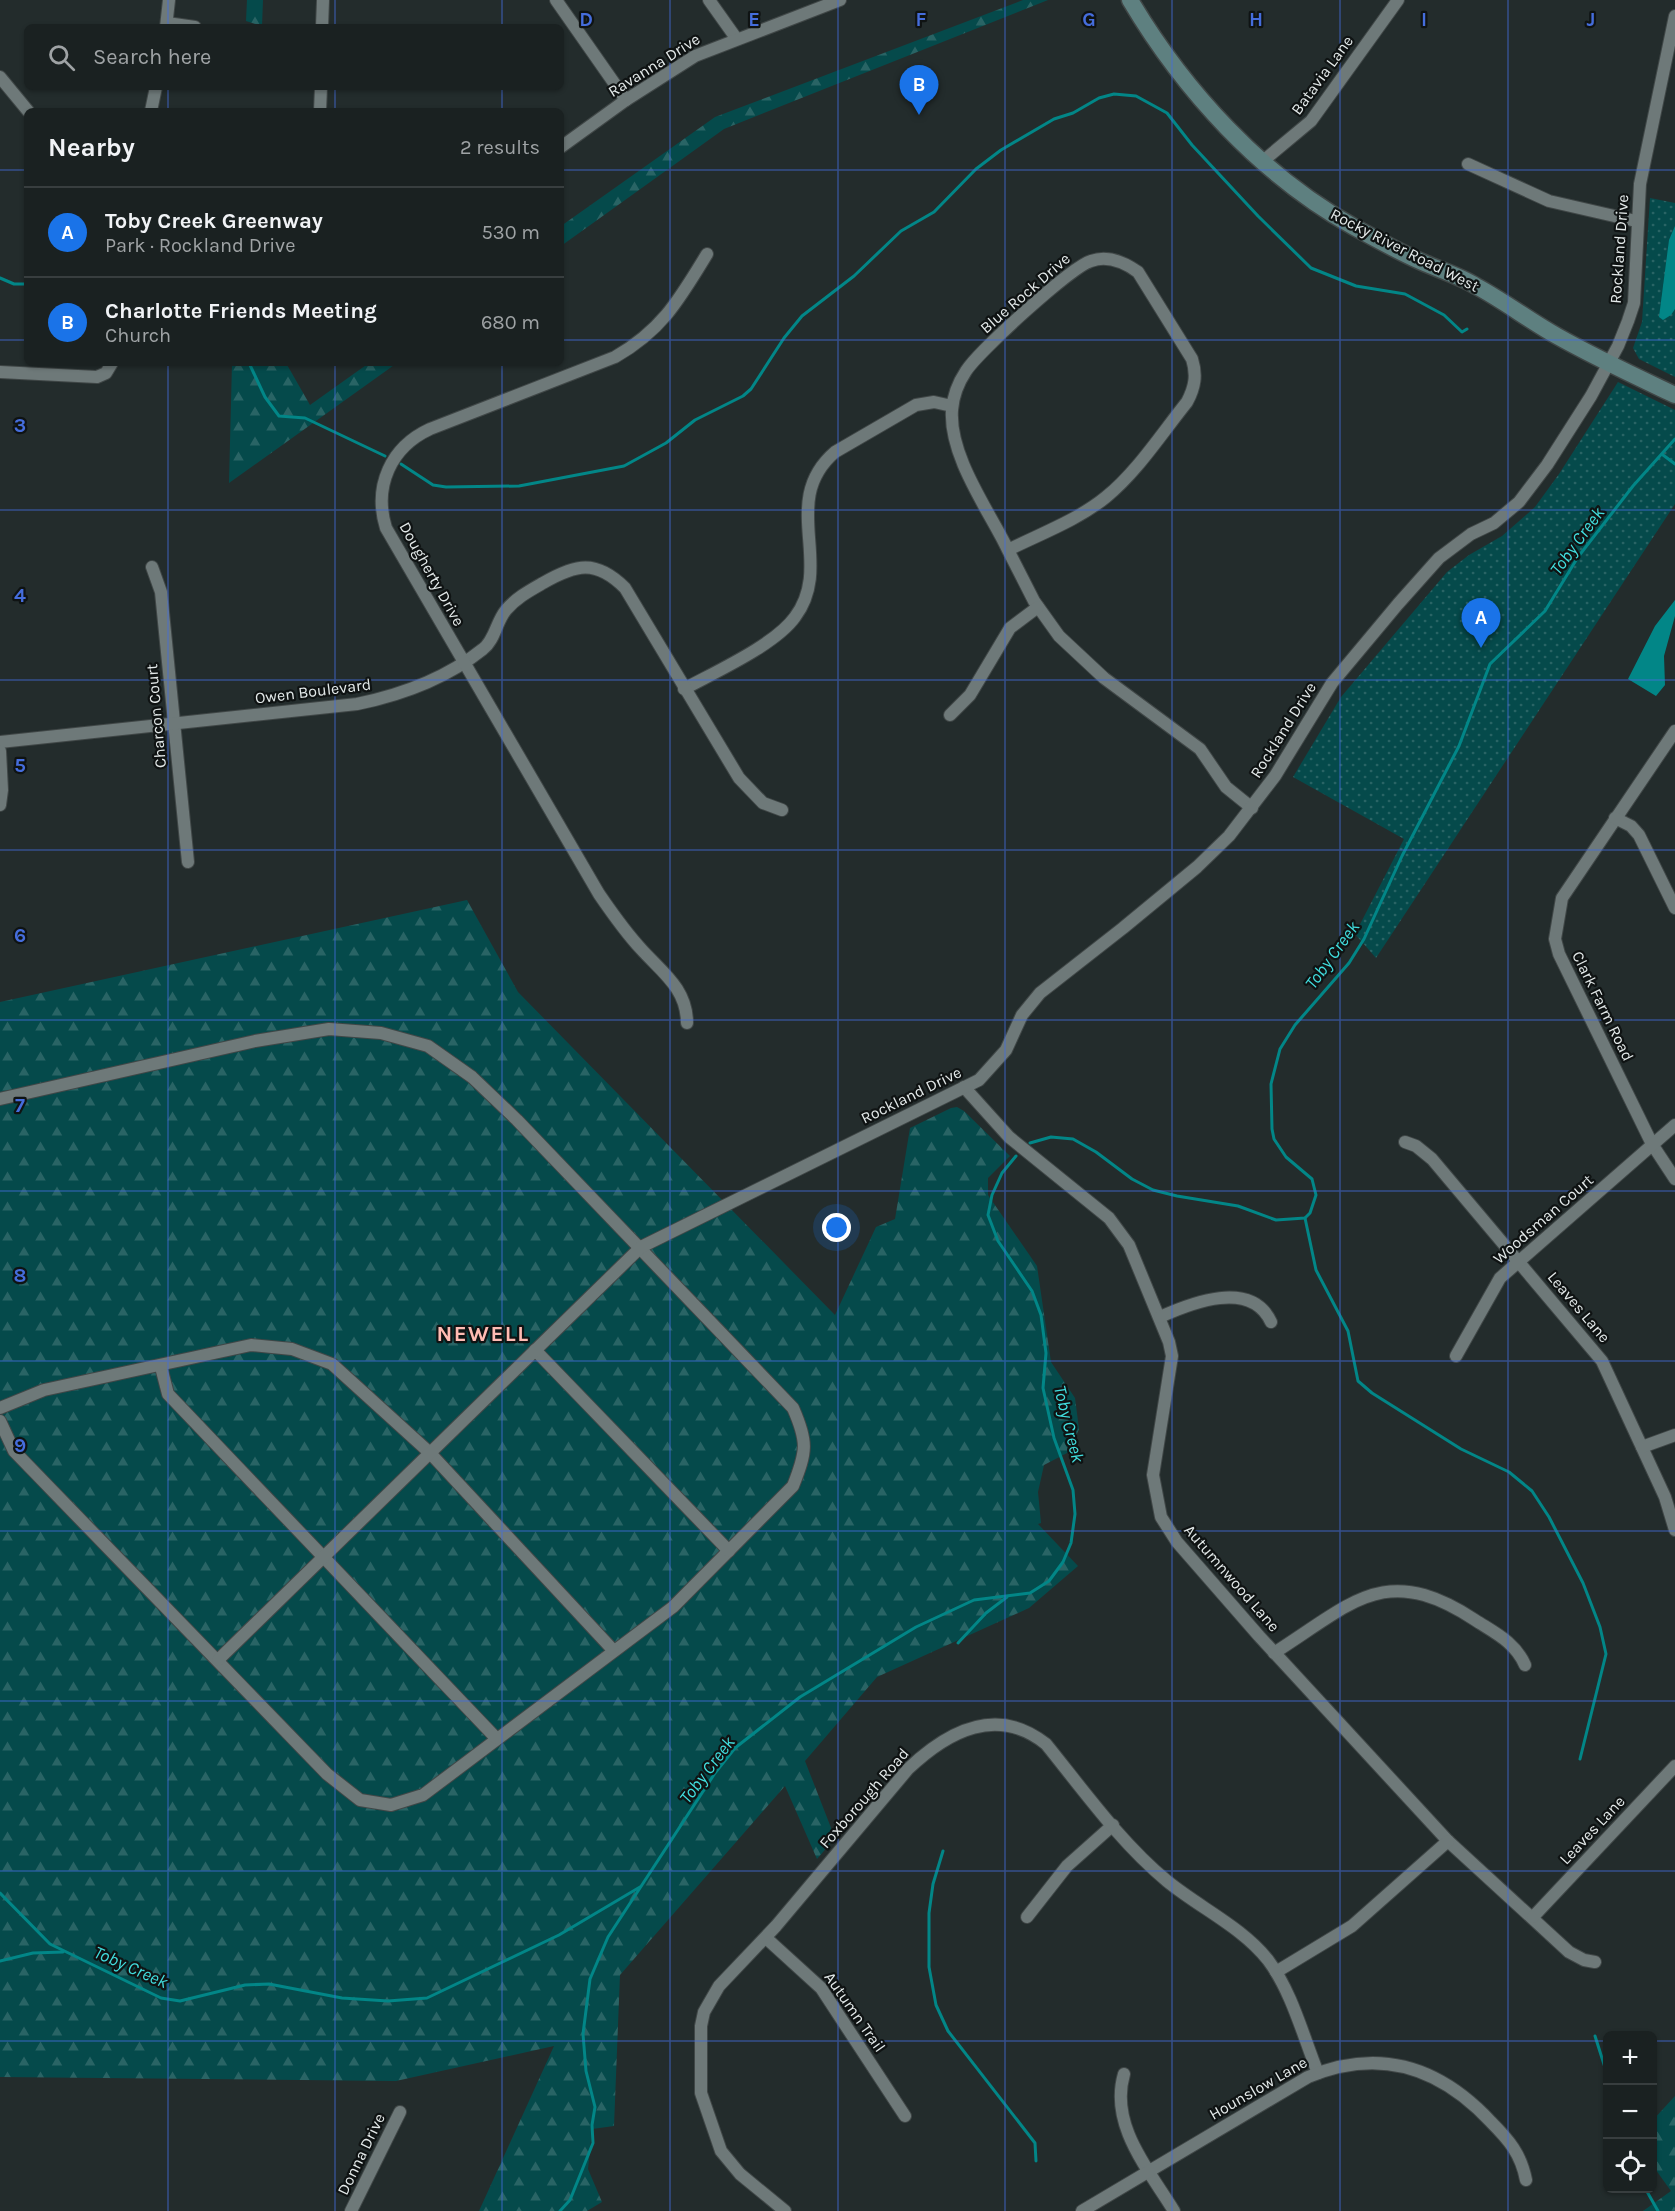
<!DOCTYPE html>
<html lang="en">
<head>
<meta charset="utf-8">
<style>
	:root { --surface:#1a2121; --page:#272e2e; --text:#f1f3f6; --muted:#9fa3a5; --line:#383e3f; --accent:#1a73e8 }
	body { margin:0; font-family:Karla,sans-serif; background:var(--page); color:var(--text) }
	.controls { position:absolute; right:18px; bottom:18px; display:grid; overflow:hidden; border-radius:9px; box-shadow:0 2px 4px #0004 }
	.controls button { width:54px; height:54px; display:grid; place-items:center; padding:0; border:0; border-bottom:2px solid var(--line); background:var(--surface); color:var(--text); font:30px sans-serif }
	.you { position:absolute; left:837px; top:1228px; width:21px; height:21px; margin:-15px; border:4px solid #fff; border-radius:50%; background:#1a73e8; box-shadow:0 0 0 9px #1a73e833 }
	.badge { display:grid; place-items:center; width:39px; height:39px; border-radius:50%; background:var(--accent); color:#fff; font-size:20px; font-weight:700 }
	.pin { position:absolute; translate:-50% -50px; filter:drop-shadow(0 2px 3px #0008) }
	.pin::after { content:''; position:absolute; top:32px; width:21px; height:18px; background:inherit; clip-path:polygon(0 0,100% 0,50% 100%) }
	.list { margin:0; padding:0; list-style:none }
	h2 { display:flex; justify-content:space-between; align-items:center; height:78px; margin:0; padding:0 24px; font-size:26px }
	h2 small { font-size:20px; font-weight:400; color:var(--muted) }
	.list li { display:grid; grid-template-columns:39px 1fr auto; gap:18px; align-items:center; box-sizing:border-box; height:90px; padding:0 24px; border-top:2px solid var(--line) }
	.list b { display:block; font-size:22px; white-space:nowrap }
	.list p { margin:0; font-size:20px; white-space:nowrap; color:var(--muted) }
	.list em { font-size:20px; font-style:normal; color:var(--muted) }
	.icon { flex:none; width:33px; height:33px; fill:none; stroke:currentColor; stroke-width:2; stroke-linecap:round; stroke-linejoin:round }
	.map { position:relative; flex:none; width:1675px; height:2211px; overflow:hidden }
	.search { position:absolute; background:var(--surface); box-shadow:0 2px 4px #0004; left:24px; top:24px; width:540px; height:66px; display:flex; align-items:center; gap:15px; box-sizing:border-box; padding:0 21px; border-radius:9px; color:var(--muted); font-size:22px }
	.panel { position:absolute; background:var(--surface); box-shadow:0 2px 4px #0004; left:24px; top:108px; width:540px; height:258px; border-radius:9px }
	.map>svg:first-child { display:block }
	.grass { fill:url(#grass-dots) }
	.forest { fill:url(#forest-firs) }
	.water { fill:#028687 }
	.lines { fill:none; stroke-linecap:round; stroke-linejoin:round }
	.stream { stroke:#028687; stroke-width:3 }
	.street-casing { stroke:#404747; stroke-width:14 }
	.secondary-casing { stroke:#404747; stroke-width:19 }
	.street { stroke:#6e7979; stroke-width:12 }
	.secondary { stroke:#5e8080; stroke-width:16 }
	.grid { fill:none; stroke:#456ddc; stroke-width:1.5; stroke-opacity:0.55 }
	.labels { text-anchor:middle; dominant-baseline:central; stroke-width:4.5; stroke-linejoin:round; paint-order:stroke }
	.street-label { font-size:16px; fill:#e4eaea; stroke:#0f1313 }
	.water-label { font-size:18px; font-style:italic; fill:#41ddde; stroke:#0f1313 }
	.district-label { font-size:22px; font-weight:bold; letter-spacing:1.5px; fill:#ffbbb3; stroke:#0f1313 }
	.grid-label { font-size:20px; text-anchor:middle; font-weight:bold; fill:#456ddc; stroke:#0f1313; stroke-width:4.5; stroke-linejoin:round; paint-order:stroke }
</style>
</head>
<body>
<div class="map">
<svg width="1675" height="2211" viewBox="0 0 1675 2211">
	<defs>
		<pattern id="grass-dots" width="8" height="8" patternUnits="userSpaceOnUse" patternTransform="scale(1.5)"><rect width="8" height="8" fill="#054a4b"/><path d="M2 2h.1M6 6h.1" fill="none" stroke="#296465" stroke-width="1.8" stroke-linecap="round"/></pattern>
		<pattern id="forest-firs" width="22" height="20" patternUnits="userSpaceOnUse" patternTransform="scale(1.5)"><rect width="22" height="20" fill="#054a4b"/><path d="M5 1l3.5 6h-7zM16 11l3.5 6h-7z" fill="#296465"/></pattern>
	</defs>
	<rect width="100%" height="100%" fill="#232c2c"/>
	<g class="grass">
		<polygon points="1650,198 1675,203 1675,377 1639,359 1633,348 1642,322"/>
		<polygon points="1618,382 1675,410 1675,504 1376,958 1355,934 1404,839 1293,777 1341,697 1447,572 1469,555 1502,536 1535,507 1559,474"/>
	</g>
	<g class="forest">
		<polygon points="247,0 263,0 262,26 246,21"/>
		<polygon points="1023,0 1048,0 724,129 561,246 561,226 715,117"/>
		<polygon points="232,363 286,363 310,405 369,363 397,363 229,483"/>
		<polygon points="467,900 518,992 835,1315 876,1227 895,1219 910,1128 951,1108 957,1107 964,1111 1010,1156 988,1178 988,1195 1037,1266 1051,1362 1075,1398 1079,1429 1069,1452 1044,1465 1038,1492 1041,1523 1038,1524 1078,1566 1029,1608 877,1677 805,1761 835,1838 817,1859 785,1786 620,1975 614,2126 592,2129 588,2169 602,2202 587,2211 479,2211 554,2046 396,2081 0,2077 0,1002"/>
		<polygon points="1675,2096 1675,2211 1643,2211 1671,2191 1653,2166 1652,2121"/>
	</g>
	<g class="water">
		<polygon points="1675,226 1675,309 1671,315 1663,320 1659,317 1669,240"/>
		<polygon points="1675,600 1675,616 1664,656 1665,685 1656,696 1628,679 1655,626"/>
	</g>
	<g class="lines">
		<g class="stream">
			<polyline points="0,278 14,284 27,284"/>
			<polyline points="249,363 265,397 279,416 305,418 385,456"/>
			<polyline points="1663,455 1675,464"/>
			<polyline points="401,464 433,485 446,487 519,486 624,466 666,443 695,420 743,396 751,389 784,338 802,316 854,276 901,231 934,212 976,169 1001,150 1054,119 1073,113 1099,98 1114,94 1136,96 1167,113 1192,145 1258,216 1311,268 1356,286 1405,294 1444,315 1462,332 1467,329"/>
			<polyline points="1030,1143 1051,1137 1073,1139 1096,1152 1132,1179 1153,1190 1177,1196 1238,1206 1276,1220 1305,1218 1310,1213 1316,1195 1312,1179 1286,1157 1274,1139 1272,1129 1271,1084 1280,1049 1295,1025 1349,963 1364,939 1402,856 1459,746 1490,664 1545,611 1578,557 1633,486 1675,439"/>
			<polyline points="1305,1218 1316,1270 1348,1331 1358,1381 1372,1393 1461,1449 1509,1472 1532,1491 1549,1517 1583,1583 1600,1627 1606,1654 1580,1759"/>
			<polyline points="958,1643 986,1613 1007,1597"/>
			<polyline points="943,1851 933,1884 929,1913 929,1967 936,2005 948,2031 1035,2143 1036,2161"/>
			<polyline points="0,1893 50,1944 161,1998 180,2001 245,1985 269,1984 342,1998 388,2001 427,1998 559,1935 640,1887"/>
			<polyline points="0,1961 33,1953 63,1952"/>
			<polyline points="1595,2036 1608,2077"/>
			<polyline points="1645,2188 1658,2211"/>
			<polyline points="560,2211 570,2200 593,2143 592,2125 595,2107 586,2071 583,2034 590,1979 608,1937 715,1773 735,1748 800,1697 916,1627 974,1600 1030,1593 1049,1581 1063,1562 1071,1543 1075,1514 1073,1490 1054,1438 1043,1388 1046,1353 1041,1315 1032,1291 998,1241 988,1215 992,1195 1002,1173 1016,1156"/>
		</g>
		<g class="street-casing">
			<g id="street">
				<polyline points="556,0 626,100"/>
				<polyline points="709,0 736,38"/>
				<polyline points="167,23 195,27"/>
				<polyline points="166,27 169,0"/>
				<polyline points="322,27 323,0"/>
				<polyline points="0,77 28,111"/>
				<polyline points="151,111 156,87"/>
				<polyline points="320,111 321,87"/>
				<polyline points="561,147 626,100 695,56 840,0"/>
				<polyline points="1263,161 1311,121 1398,0"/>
				<polyline points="1468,164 1549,201 1636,221"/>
				<polyline points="0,372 97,377 106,373 112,363"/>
				<path d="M1008,550C1040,534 1078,520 1106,497C1137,472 1162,433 1187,402C1195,387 1197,375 1192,359L1138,272C1124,262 1108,255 1091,261C1071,267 978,352 966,371C958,383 953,397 952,410C949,454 985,505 1005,544L1008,550L1034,601L1059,636L1104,678L1200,749L1226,787L1252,808"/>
				<polyline points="152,567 161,592 188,862"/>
				<path d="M684,689C715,672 775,645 795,617C835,564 778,501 835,452L916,405L934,402L952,406"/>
				<polyline points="950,715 970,695 1010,628 1038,607"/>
				<polyline points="1675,731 1562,898 1555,939 1559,954 1652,1144 1675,1179"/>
				<path d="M0,742L357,704C401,695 447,678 483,649C495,640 496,622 506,610C516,598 529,591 543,583C576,564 596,559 625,588L739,778L763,803L782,810"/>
				<polyline points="0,751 2,790 0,805"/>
				<polyline points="1615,818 1631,826 1639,835 1675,908"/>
				<path d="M687,1023C687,989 663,973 642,950C626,933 612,913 599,894L386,528C373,486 391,447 430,429L615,357C662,330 679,300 707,254"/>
				<polyline points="964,1087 1009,1137 1109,1218 1129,1245 1169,1342 1172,1356 1153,1475 1161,1517 1177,1542 1259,1636 1448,1841 1569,1952 1584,1960 1595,1962"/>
				<path d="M0,1099L255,1041L329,1029L381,1033L428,1046L472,1077L517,1120L793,1408C808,1442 807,1451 793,1486L673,1607L423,1795L391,1805L360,1800L327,1774L14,1451L0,1421"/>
				<polyline points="1405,1142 1416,1146 1432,1159 1602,1361 1665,1497 1675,1530"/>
				<path d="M1160,1317C1191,1303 1251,1279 1271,1322"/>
				<polyline points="535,1350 729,1551"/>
				<polyline points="1456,1356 1500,1278 1675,1125"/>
				<polyline points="161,1367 168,1394 496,1738"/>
				<polyline points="0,1408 44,1390 251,1345 292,1349 332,1364 430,1453 613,1650"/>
				<polyline points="1642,1447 1675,1435"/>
				<path d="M1274,1653C1353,1603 1385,1561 1475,1620C1495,1633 1515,1642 1525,1665"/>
				<polyline points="218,1660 641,1247 979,1080 1006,1050 1022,1015 1040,993 1123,928 1197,867 1229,836 1275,776 1332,683 1398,604 1439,558 1471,534 1494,523 1519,502 1547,465 1591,396 1618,346 1628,321 1634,303 1640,184 1675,16"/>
				<polyline points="1027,1917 1067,1866 1113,1825"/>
				<polyline points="1533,1917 1675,1766"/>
				<polyline points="766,1938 821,1988 905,2116"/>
				<polyline points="1276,1972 1352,1926 1448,1841"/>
				<path d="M1124,2074C1109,2125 1149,2170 1174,2211"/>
				<polyline points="351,2211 400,2112"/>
				<path d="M785,2211L740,2174L721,2151L701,2093V2026L704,2012L719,1986L776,1926L908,1769C948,1731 997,1705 1046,1744C1084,1791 1121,1843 1167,1881C1200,1908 1242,1927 1268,1960C1292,1992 1303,2036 1318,2073"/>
				<path d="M1082,2211L1308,2077C1380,2047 1440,2067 1491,2122C1509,2140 1521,2154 1526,2180"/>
			</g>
		</g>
		<g class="secondary-casing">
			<path id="secondary" d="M1130,0C1184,91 1261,175 1354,227C1376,239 1399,252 1422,262C1440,270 1460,276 1476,286C1504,301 1530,321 1557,336C1596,358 1635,376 1675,395"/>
		</g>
		<use href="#street" class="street"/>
		<use href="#secondary" class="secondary"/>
	</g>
	<path class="grid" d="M168,0V27M335,0V27M502,0V27M670,0V2211M838,0V2211M1005,0V2211M1172,0V2211M1340,0V2211M1508,0V2211M168,87V111M335,87V111M502,87V111M0,170H27M561,170H1675M0,340H27M561,340H1675M168,363V2211M335,363V2211M502,363V2211M0,510H1675M0,680H1675M0,850H1675M0,1020H1675M0,1191H1675M0,1361H1675M0,1531H1675M0,1701H1675M0,1871H1675M0,2041H1608M1652,2041H1675"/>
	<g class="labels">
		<g class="street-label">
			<text transform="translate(654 65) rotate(-32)">Ravanna Drive</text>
			<text transform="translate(1322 75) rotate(-54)">Batavia Lane</text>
			<text transform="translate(1619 249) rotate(-86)">Rockland Drive</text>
			<text transform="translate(1405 250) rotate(27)">Rocky River Road West</text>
			<text transform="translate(1025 293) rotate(-41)">Blue Rock Drive</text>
			<text transform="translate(432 574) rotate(61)">Dougherty Drive</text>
			<text transform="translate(313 691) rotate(-7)">Owen Boulevard</text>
			<text transform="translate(156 716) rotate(-95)">Charcon Court</text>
			<text transform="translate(1283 730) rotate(-58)">Rockland Drive</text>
			<text transform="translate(1603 1006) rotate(64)">Clark Farm Road</text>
			<text transform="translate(911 1095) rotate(-26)">Rockland Drive</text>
			<text transform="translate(1543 1219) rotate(-41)">Woodsman Court</text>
			<text transform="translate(1579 1307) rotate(50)">Leaves Lane</text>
			<text transform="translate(1232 1578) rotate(49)">Autumnwood Lane</text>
			<text transform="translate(864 1798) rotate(-49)">Foxborough Road</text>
			<text transform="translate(1592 1830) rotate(-47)">Leaves Lane</text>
			<text transform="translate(855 2012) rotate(55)">Autumn Trail</text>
			<text transform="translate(1258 2088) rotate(-30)">Hounslow Lane</text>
			<text transform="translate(361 2154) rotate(-64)">Donna Drive</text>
		</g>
		<g class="water-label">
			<text transform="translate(1577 541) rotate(-54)">Toby Creek</text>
			<text transform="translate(1332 955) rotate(-54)">Toby Creek</text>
			<text transform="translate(1069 1424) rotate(76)">Toby Creek</text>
			<text transform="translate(707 1770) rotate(-53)">Toby Creek</text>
			<text transform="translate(131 1967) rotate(24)">Toby Creek</text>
		</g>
		<g class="district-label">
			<text x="483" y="1334">NEWELL</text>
		</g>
	</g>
	<g class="grid-label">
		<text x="586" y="26">D</text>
		<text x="754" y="26">E</text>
		<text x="921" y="26">F</text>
		<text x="1089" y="26">G</text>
		<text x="1256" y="26">H</text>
		<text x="1424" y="26">I</text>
		<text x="1591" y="26">J</text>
		<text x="20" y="432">3</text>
		<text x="20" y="602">4</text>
		<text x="20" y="772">5</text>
		<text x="20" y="942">6</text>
		<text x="20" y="1112">7</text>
		<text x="20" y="1282">8</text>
		<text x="20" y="1452">9</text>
	</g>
</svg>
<div class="controls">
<button>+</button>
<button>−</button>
<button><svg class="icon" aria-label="locate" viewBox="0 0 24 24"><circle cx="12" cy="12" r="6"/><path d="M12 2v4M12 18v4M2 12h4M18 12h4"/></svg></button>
</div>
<div class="you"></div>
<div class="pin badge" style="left:1481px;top:648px">A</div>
<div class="pin badge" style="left:919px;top:115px">B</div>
<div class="search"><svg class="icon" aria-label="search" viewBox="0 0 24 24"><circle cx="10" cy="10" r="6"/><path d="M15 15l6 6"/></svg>Search here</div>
<section class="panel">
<h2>Nearby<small>2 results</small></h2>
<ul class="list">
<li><span class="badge">A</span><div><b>Toby Creek Greenway</b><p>Park · Rockland Drive</p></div><em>530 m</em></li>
<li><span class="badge">B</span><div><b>Charlotte Friends Meeting</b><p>Church</p></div><em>680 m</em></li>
</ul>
</section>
</div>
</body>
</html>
